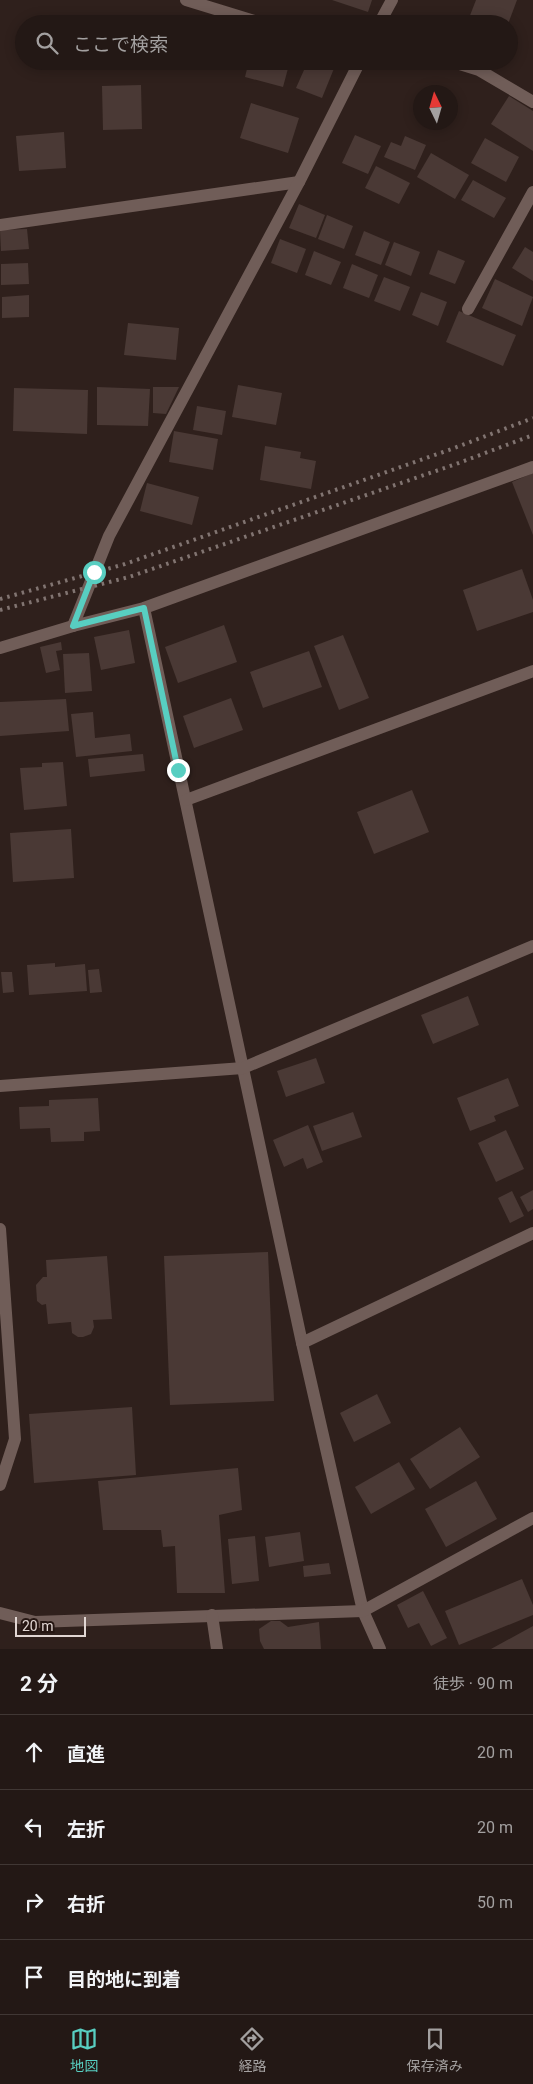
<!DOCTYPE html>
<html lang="ja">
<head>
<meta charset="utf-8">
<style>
	:root { --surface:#231815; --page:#2b211e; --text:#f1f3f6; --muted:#a3a0a0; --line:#403734; --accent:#58cec1 }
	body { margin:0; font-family:Roboto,"Noto Sans JP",sans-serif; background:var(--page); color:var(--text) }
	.compass { position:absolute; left:413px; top:85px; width:45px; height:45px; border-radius:50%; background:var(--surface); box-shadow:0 2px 12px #0003; rotate:355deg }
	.scale { position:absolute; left:15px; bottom:12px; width:71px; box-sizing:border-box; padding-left:5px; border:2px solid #e1d6d3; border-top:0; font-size:14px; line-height:18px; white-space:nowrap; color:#e1d6d3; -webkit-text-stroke:4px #251612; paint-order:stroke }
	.stop { position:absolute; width:15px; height:15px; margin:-11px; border:4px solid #58cec1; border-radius:50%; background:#fff }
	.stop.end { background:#58cec1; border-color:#fff; box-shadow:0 1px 5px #0008 }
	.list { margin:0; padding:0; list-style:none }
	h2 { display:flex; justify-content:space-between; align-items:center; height:65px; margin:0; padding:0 20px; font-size:21px }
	h2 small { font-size:16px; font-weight:400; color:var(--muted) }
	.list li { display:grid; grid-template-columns:32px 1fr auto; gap:15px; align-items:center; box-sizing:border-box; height:75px; padding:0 20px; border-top:1px solid var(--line) }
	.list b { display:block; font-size:19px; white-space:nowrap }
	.list em { font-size:16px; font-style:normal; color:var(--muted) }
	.icon { flex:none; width:28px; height:28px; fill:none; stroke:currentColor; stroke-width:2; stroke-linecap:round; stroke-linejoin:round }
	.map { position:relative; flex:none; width:533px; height:1649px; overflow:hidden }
	.search { position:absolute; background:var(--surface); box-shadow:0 2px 12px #0003; left:15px; right:15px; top:15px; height:55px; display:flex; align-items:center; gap:12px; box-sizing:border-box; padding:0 18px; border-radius:28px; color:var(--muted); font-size:19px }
	.sheet { height:365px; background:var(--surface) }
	nav { display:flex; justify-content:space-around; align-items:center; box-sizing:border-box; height:70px; border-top:1px solid var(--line); background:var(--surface); font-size:14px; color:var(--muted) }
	nav a { display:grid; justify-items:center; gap:2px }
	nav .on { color:var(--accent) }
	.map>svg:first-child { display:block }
	.building { fill:#4a3935 }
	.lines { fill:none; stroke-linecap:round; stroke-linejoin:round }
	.minor { stroke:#705d58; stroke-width:12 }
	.rail { stroke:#817471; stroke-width:4; stroke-dasharray:2.5 5; stroke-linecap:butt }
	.route { stroke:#58cec1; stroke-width:6 }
</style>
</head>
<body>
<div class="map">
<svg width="533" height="1649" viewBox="0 0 533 1649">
	<rect width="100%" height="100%" fill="#2f201c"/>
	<g class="building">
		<polygon points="332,0 372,0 368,12"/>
		<polygon points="476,0 517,0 508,24 486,24 469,18"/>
		<polygon points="249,61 290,61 283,87 245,77"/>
		<polygon points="308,61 337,61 322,98 296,88"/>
		<polygon points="141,85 142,129 103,130 102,86"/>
		<polygon points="509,96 533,111 533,151 491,124"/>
		<polygon points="251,103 299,118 288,153 240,138"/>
		<polygon points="64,132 66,168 19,171 16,136"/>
		<polygon points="355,135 381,146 368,174 342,163"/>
		<polygon points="405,136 426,145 415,170 384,157 391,142 401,146"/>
		<polygon points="485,138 519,157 506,182 471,163"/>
		<polygon points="431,153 469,175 455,199 417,177"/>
		<polygon points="376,166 410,183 399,204 365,188"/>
		<polygon points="473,180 506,198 494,218 461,200"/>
		<polygon points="299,204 325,215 316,238 289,228"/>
		<polygon points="327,215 353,226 344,249 318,239"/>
		<polygon points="27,229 29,249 1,251 0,230"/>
		<polygon points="364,231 390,242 381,265 355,255"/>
		<polygon points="280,239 306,249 297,273 271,263"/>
		<polygon points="394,242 420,252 411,276 385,265"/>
		<polygon points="525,247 533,252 533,281 512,268"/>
		<polygon points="438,250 465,261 455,284 429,274"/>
		<polygon points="314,251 341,262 331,285 305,275"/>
		<polygon points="28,263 29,284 1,285 1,264"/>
		<polygon points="352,264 378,275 369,298 343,288"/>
		<polygon points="384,277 410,287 400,311 374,301"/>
		<polygon points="495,279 533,297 522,326 482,308"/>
		<polygon points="421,292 447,302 438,326 412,315"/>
		<polygon points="29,295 29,317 2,318 2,297"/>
		<polygon points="459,311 516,335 503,366 446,342"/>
		<polygon points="128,323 179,328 176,360 124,355"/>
		<polygon points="238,385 282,393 276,425 232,417"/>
		<polygon points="97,387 150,389 148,426 97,425"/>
		<polygon points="153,387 179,387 166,414 153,413"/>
		<polygon points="14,388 88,390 87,434 13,431"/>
		<polygon points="197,406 226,411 222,435 193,430"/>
		<polygon points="174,431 218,439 213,470 169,462"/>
		<polygon points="265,446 301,452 300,458 316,461 311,489 260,480"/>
		<polygon points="533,473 533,535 512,482"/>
		<polygon points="147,483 199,497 192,525 140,511"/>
		<polygon points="522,569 533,600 533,612 477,631 463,590"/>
		<polygon points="224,625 237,662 178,683 165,647"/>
		<polygon points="129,630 135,663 101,670 94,637"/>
		<polygon points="343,635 369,698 339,710 314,646"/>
		<polygon points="61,642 62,650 56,651 60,670 46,673 40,647"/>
		<polygon points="309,651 322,687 263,708 250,672"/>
		<polygon points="89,653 92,691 65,693 63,654"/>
		<polygon points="231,698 243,730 194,748 183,716"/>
		<polygon points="66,699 69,731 0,736 0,702"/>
		<polygon points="93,712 95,738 130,734 132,751 76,757 71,714"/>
		<polygon points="143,754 145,771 90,777 88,759"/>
		<polygon points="63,762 67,806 24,810 20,768 42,767 42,763"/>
		<polygon points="412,790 429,832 374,854 357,812"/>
		<polygon points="71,829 74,878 13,882 10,833"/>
		<polygon points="55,963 55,967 85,964 87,991 29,995 27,965"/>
		<polygon points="99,969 102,992 90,993 88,970"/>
		<polygon points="1,972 12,972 14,992 3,993"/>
		<polygon points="468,996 479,1025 433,1044 421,1015"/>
		<polygon points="316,1058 325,1083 286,1097 277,1071"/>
		<polygon points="508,1078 519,1106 494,1116 496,1121 470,1131 457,1098"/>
		<polygon points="98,1098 100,1131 84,1132 84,1141 51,1142 50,1128 20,1129 19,1107 49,1106 49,1100"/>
		<polygon points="353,1112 362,1137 322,1151 313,1126"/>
		<polygon points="308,1125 323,1162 307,1169 303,1158 284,1167 273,1140"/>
		<polygon points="506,1130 524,1169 496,1182 478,1143"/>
		<polygon points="533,1190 533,1209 528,1212 520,1197"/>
		<polygon points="512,1191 524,1216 510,1223 498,1198"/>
		<polygon points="268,1252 274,1401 170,1405 164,1256"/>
		<polygon points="107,1256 112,1319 93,1320 94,1327 91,1334 83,1337 78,1337 72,1333 71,1322 48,1324 46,1304 42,1305 37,1301 36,1285 43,1277 47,1277 46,1260"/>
		<polygon points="377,1394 391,1423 354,1442 340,1413"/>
		<polygon points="132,1407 136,1475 34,1483 29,1414"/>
		<polygon points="460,1427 480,1457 430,1489 410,1459"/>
		<polygon points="399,1462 415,1489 371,1514 355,1487"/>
		<polygon points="238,1468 242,1510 219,1515 225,1593 177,1593 175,1546 163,1547 161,1530 103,1530 98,1481"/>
		<polygon points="476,1481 497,1519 446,1547 425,1509"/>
		<polygon points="300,1532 304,1561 269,1567 265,1537"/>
		<polygon points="255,1536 259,1581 232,1584 228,1539"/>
		<polygon points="329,1563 331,1574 304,1577 303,1566"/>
		<polygon points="522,1579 533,1605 533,1615 459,1645 445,1611"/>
		<polygon points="423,1591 447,1638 431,1646 419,1623 408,1628 397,1605"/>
		<polygon points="271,1621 280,1621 288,1627 319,1622 321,1649 264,1649 260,1641 259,1629"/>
		<polygon points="533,1626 533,1649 491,1649"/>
	</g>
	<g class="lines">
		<g class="minor">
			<polyline points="186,0 264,24"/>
			<polyline points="379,24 392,0"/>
			<polyline points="450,61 479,70 533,102"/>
			<polyline points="0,225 299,182"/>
			<polyline points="468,309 533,192"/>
			<polyline points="144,608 302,1343 363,1611 380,1649"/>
			<polyline points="73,626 109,536 299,182 360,61"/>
			<polyline points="0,648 73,626 144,608 533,467"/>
			<polyline points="186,800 533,671"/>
			<polyline points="0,1086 243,1068 533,946"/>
			<polyline points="0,1229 15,1439 0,1485"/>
			<polyline points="302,1343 533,1233"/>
			<polyline points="0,1613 35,1622 363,1611 533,1518"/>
			<polyline points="212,1615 217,1649"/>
		</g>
		<g class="rail">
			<polyline points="0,599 125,564 449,450 533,418"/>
			<polyline points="0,610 129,577 456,464 533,435"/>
		</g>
	</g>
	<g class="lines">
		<polyline class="route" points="94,572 73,626 144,608 178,770"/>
	</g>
</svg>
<svg class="compass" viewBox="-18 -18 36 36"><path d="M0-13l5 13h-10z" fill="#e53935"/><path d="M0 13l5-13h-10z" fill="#a3a0a0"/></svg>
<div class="scale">20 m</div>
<div class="stop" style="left:94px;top:572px"></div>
<div class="stop end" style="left:178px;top:770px"></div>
<div class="search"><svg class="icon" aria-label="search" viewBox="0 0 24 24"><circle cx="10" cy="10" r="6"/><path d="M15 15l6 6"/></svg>ここで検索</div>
</div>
<section class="sheet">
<h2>2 分<small>徒歩 · 90 m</small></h2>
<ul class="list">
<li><svg class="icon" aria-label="ahead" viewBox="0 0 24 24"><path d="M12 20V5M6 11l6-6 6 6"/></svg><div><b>直進</b></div><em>20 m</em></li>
<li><svg class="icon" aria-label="left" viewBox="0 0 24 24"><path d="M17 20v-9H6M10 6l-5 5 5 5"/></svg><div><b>左折</b></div><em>20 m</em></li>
<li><svg class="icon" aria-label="right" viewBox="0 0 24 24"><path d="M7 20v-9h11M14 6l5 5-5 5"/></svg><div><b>右折</b></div><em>50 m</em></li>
<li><svg class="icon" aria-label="arrive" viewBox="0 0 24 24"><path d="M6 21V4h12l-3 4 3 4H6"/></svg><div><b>目的地に到着</b></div></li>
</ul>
</section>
<nav>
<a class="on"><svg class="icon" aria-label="map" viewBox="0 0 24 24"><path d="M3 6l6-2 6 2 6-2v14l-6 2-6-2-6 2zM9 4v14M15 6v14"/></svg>地図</a>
<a><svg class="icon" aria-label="directions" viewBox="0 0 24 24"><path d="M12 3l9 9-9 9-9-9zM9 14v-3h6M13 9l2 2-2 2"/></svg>経路</a>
<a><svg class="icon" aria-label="saved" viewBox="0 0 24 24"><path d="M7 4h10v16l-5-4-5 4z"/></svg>保存済み</a>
</nav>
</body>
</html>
